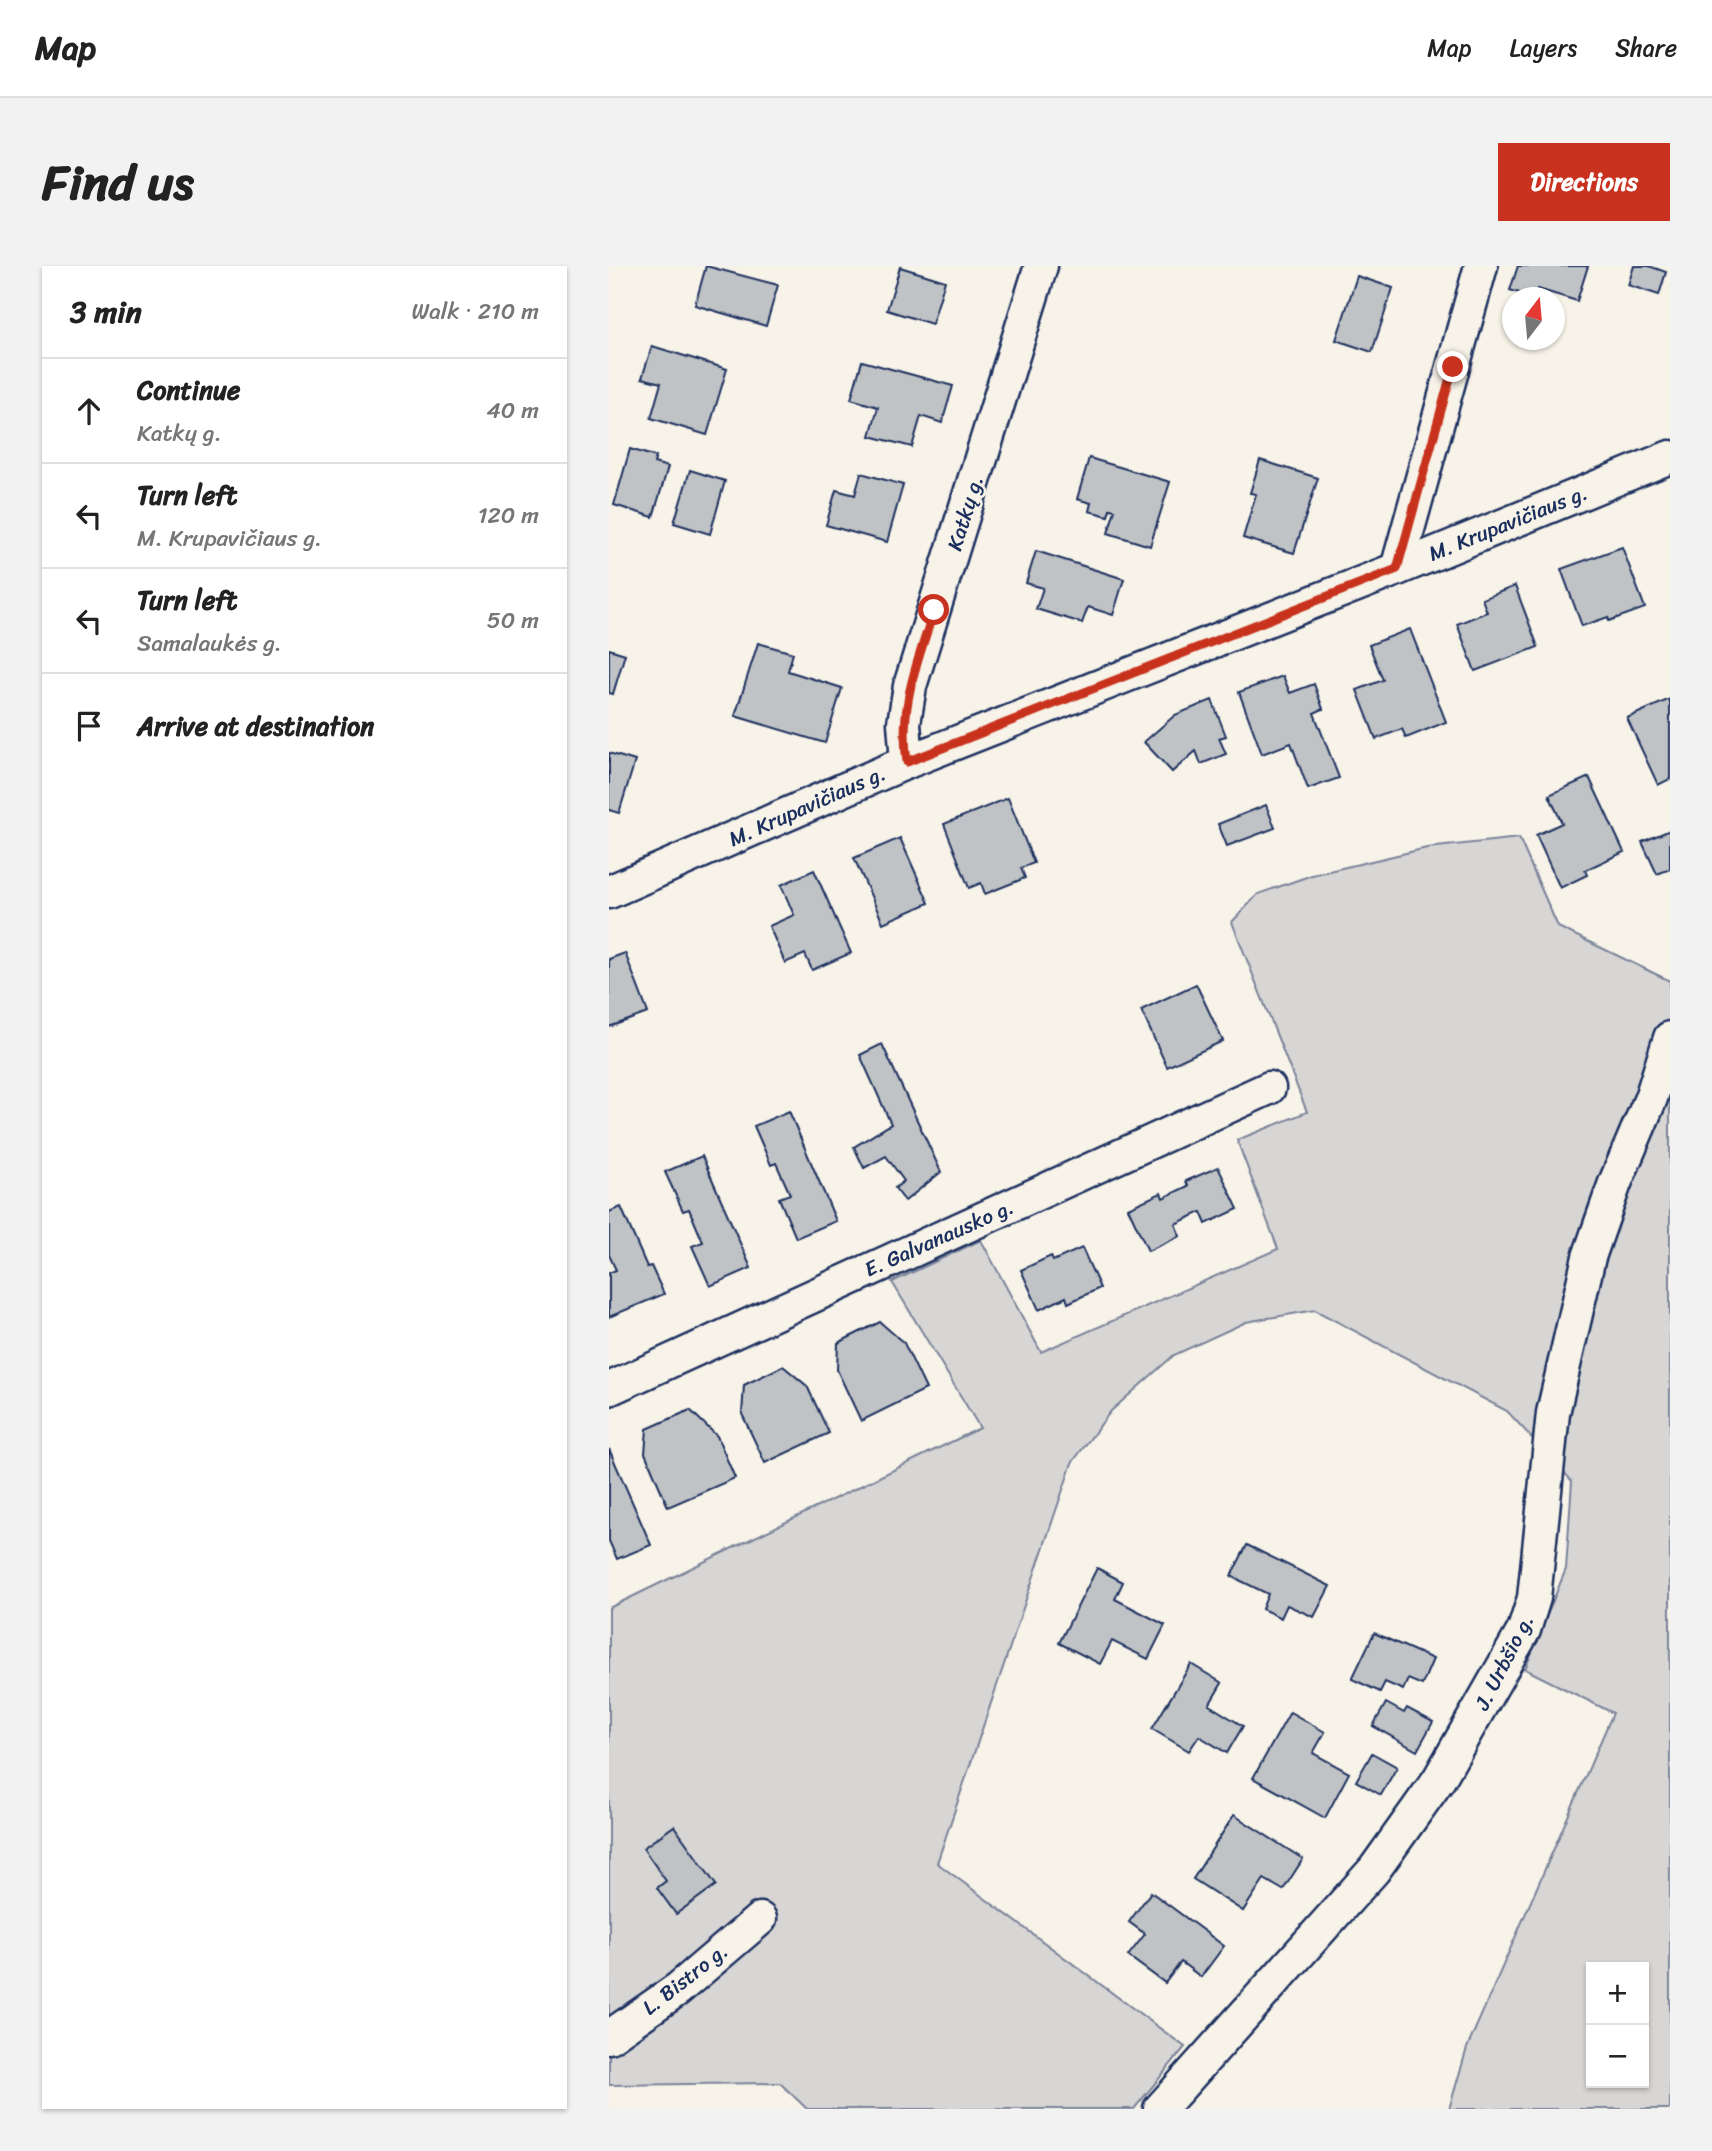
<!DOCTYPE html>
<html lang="en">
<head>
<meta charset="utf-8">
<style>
	:root { --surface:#fff; --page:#f2f2f2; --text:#222; --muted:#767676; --line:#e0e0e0; --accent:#c8321e }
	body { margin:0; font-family:Sriracha,sans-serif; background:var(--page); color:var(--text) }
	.controls { position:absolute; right:21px; bottom:21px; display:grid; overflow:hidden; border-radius:0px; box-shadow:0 2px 5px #0004 }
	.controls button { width:63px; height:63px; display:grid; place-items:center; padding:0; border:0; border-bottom:2px solid var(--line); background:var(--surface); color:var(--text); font:35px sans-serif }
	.compass { position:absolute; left:893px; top:21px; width:63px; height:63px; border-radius:50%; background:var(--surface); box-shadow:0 2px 5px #0004; rotate:16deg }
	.stop { position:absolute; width:21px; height:21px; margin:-16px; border:5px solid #c8321e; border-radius:50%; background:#fff }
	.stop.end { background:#c8321e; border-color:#fff; box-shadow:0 2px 7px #0008 }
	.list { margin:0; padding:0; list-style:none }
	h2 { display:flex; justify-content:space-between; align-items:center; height:91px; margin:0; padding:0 28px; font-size:30px }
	h2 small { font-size:23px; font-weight:400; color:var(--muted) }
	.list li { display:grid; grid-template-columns:46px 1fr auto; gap:21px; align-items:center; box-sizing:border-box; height:105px; padding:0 28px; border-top:2px solid var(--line) }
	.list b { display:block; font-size:26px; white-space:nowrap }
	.list p { margin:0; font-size:23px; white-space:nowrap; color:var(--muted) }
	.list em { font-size:23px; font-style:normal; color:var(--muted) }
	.icon { flex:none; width:38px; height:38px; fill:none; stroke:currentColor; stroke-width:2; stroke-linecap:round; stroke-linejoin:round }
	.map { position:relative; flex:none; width:1061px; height:1843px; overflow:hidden; border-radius:0px }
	header { display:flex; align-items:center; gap:42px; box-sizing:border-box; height:98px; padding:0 35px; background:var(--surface); border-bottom:2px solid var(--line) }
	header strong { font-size:33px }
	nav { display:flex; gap:38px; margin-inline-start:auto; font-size:24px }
	.intro { display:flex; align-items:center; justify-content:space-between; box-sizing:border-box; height:168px; padding:0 42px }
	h1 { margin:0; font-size:49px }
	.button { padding:18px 32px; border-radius:0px; background:var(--accent); color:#fff; font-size:24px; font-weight:700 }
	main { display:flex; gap:42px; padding:0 42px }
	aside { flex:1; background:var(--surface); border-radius:0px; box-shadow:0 2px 5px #0004 }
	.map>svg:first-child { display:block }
	.green { fill:#d7d6d4; stroke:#798299; stroke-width:2; fill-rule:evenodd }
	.building { fill:#c0c3c5; stroke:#1b2f5e; stroke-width:2 }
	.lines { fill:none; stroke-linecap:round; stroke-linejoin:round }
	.street-casing { stroke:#1b2f5e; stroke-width:37 }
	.street { stroke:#f7f3e8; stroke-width:32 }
	.route { stroke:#c8321e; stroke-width:9 }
	.labels { text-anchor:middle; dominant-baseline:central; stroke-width:5; stroke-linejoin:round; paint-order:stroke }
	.street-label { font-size:21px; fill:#1b2f5e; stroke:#f7f3e8 }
</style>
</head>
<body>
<header>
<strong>Map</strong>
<nav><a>Map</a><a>Layers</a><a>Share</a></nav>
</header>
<div class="intro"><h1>Find us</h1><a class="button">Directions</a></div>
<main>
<aside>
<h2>3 min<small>Walk · 210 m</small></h2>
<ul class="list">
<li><svg class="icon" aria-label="ahead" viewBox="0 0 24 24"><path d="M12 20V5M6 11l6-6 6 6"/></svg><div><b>Continue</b><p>Katkų g.</p></div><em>40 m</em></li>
<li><svg class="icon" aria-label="left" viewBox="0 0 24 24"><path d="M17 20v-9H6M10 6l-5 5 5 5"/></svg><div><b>Turn left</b><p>M. Krupavičiaus g.</p></div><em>120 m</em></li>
<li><svg class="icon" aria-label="left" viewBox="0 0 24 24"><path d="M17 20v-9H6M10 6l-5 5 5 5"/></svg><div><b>Turn left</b><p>Samalaukės g.</p></div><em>50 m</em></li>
<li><svg class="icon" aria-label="arrive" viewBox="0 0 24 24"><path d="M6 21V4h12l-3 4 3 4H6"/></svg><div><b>Arrive at destination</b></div></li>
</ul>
</aside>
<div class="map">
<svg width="1061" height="1843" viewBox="0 0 1061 1843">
	<rect width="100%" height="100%" fill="#f7f3e8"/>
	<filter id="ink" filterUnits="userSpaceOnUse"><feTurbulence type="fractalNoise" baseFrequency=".0143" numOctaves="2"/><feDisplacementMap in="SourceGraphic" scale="14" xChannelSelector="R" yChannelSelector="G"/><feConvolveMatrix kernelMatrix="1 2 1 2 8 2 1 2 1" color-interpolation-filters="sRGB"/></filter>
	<g filter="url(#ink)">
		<path class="green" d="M910,572L949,661L1061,715V1843H840L858,1782L1004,1447L916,1403L957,1303L963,1215L898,1145L706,1044L637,1056L565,1089L502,1145L463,1197L328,1597L576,1781L525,1843H198L171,1817L0,1819V1342L371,1162L283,1016L372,974L432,1086L669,983L628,874L698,846L623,656L649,628L703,609L818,582ZM982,1701H1035V1817H982Z"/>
		<g class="building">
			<polygon points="97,0 169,19 157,60 86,39"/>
			<polygon points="909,0 979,0 968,35 929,23 926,32 901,24"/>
			<polygon points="1025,0 1040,0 1057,6 1050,29 1019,19"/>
			<polygon points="291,1 336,15 323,58 278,44"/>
			<polygon points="748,10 784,22 763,86 727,74"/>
			<polygon points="43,80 118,103 98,169 42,152 52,117 33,112"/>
			<polygon points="253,95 344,120 333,157 312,150 303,181 261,170 269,141 242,133"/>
			<polygon points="21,183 47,191 45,197 59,201 44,251 5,239"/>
			<polygon points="480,192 561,216 541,280 499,267 506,244 501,243 499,250 480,245 482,237 468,233"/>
			<polygon points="651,194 709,212 685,287 634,272 647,228 641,227"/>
			<polygon points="81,204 116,215 101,268 65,257"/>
			<polygon points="252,207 294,219 278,276 217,259 227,224 246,229"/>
			<polygon points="1013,281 1036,342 1000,355 999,351 973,360 952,303"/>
			<polygon points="427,285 515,313 504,349 479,341 473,357 427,343 434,322 417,317"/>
			<polygon points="906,320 929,381 866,405 848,358 878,346 873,333"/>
			<polygon points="801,363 837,456 797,472 793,463 767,473 748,424 774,414 760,379"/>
			<polygon points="149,377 184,387 179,405 233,422 216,477 126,450"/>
			<polygon points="0,383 16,388 4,428 0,427"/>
			<polygon points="674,410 681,427 705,418 714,443 705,447 730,512 699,523 682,477 653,488 630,426"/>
			<polygon points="1061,433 1061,513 1049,519 1018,452"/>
			<polygon points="603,434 617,470 610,472 617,488 592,498 587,485 563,506 535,476 566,449"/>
			<polygon points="0,487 26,495 10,547 0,544"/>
			<polygon points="980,511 1015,586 976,604 978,609 951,622 927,569 953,557 940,529"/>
			<polygon points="399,532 425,597 412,602 416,612 376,628 372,617 360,622 335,558"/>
			<polygon points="657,539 666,562 618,580 609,558"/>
			<polygon points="1061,564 1061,603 1048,608 1033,576"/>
			<polygon points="291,572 320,637 274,657 245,592"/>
			<polygon points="205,604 242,687 203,704 196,688 176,697 160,660 185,649 172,619"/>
			<polygon points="16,687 39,747 0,761 0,693"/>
			<polygon points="587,718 614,775 558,801 532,744"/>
			<polygon points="273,778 332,906 296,935 286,922 295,915 277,890 255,902 245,881 282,858 251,789"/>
			<polygon points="180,845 227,955 187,972 170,932 181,928 167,897 162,899 145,860"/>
			<polygon points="93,890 142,1002 101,1020 83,980 94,976 80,943 74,945 56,906"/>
			<polygon points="609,901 629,943 597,958 592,946 566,958 571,970 539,985 519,942 552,927 554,932 579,920 577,915"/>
			<polygon points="12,941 38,1001 42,1000 55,1028 0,1051 0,1007 7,1004 0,989 0,946"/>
			<polygon points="473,982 491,1022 459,1037 457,1031 430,1044 412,1004 442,990 444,995"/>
			<polygon points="271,1056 295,1077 317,1123 252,1155 228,1104 229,1077"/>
			<polygon points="174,1100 198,1120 220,1167 156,1197 133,1148 135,1119"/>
			<polygon points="81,1144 108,1170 126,1212 59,1241 36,1187 38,1163"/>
			<polygon points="0,1183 42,1279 8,1293 0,1275"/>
			<polygon points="638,1279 721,1320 705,1351 678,1339 672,1352 653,1343 659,1328 622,1310"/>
			<polygon points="488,1302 514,1316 506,1333 556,1359 539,1393 503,1375 491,1398 450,1377"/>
			<polygon points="765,1367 824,1393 813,1419 799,1413 794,1424 776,1416 771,1426 743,1413"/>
			<polygon points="582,1398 613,1417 600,1439 634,1460 618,1487 590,1470 580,1485 543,1463"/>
			<polygon points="777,1437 795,1447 798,1442 824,1456 808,1485 764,1460"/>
			<polygon points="681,1446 716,1466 704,1487 740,1507 716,1552 644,1512"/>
			<polygon points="763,1487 788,1501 772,1529 747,1515"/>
			<polygon points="625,1549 694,1593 674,1624 655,1613 634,1645 584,1613"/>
			<polygon points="65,1560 107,1619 67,1648 48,1622 57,1615 34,1582"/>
			<polygon points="542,1626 615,1680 592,1711 572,1696 556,1717 519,1690 536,1668 520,1656"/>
		</g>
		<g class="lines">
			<g class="street-casing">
				<g id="street">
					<polyline points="788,303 872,0"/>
					<polyline points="298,496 295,457 301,420 432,0"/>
					<polyline points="0,626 298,496 788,303 1061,191"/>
					<polyline points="0,1123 660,822"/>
					<polyline points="0,1771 69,1723 151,1653"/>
					<polyline points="551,1843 765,1604 830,1513 915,1364 925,1332 944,1147 980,991 1006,917 1042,832 1061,772"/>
				</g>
			</g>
			<use href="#street" class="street"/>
		</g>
	</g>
	<g class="lines" filter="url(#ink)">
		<path class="route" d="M325,344C308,398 290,439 298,496L788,303L844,101"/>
	</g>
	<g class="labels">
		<g class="street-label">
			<text transform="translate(356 247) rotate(-73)">Katkų g.</text>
			<text transform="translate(899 257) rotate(-22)">M. Krupavičiaus g.</text>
			<text transform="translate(198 540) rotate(-24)">M. Krupavičiaus g.</text>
			<text transform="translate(330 972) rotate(-24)">E. Galvanausko g.</text>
			<text transform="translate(895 1396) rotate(-63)">J. Urbšio g.</text>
			<text transform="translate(76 1713) rotate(-38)">L. Bistro g.</text>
		</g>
	</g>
</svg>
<div class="controls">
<button>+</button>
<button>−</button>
</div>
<svg class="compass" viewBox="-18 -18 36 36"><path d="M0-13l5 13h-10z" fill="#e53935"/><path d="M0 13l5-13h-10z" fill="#767676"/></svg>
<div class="stop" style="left:325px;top:344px"></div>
<div class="stop end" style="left:844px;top:101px"></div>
</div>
</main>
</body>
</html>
